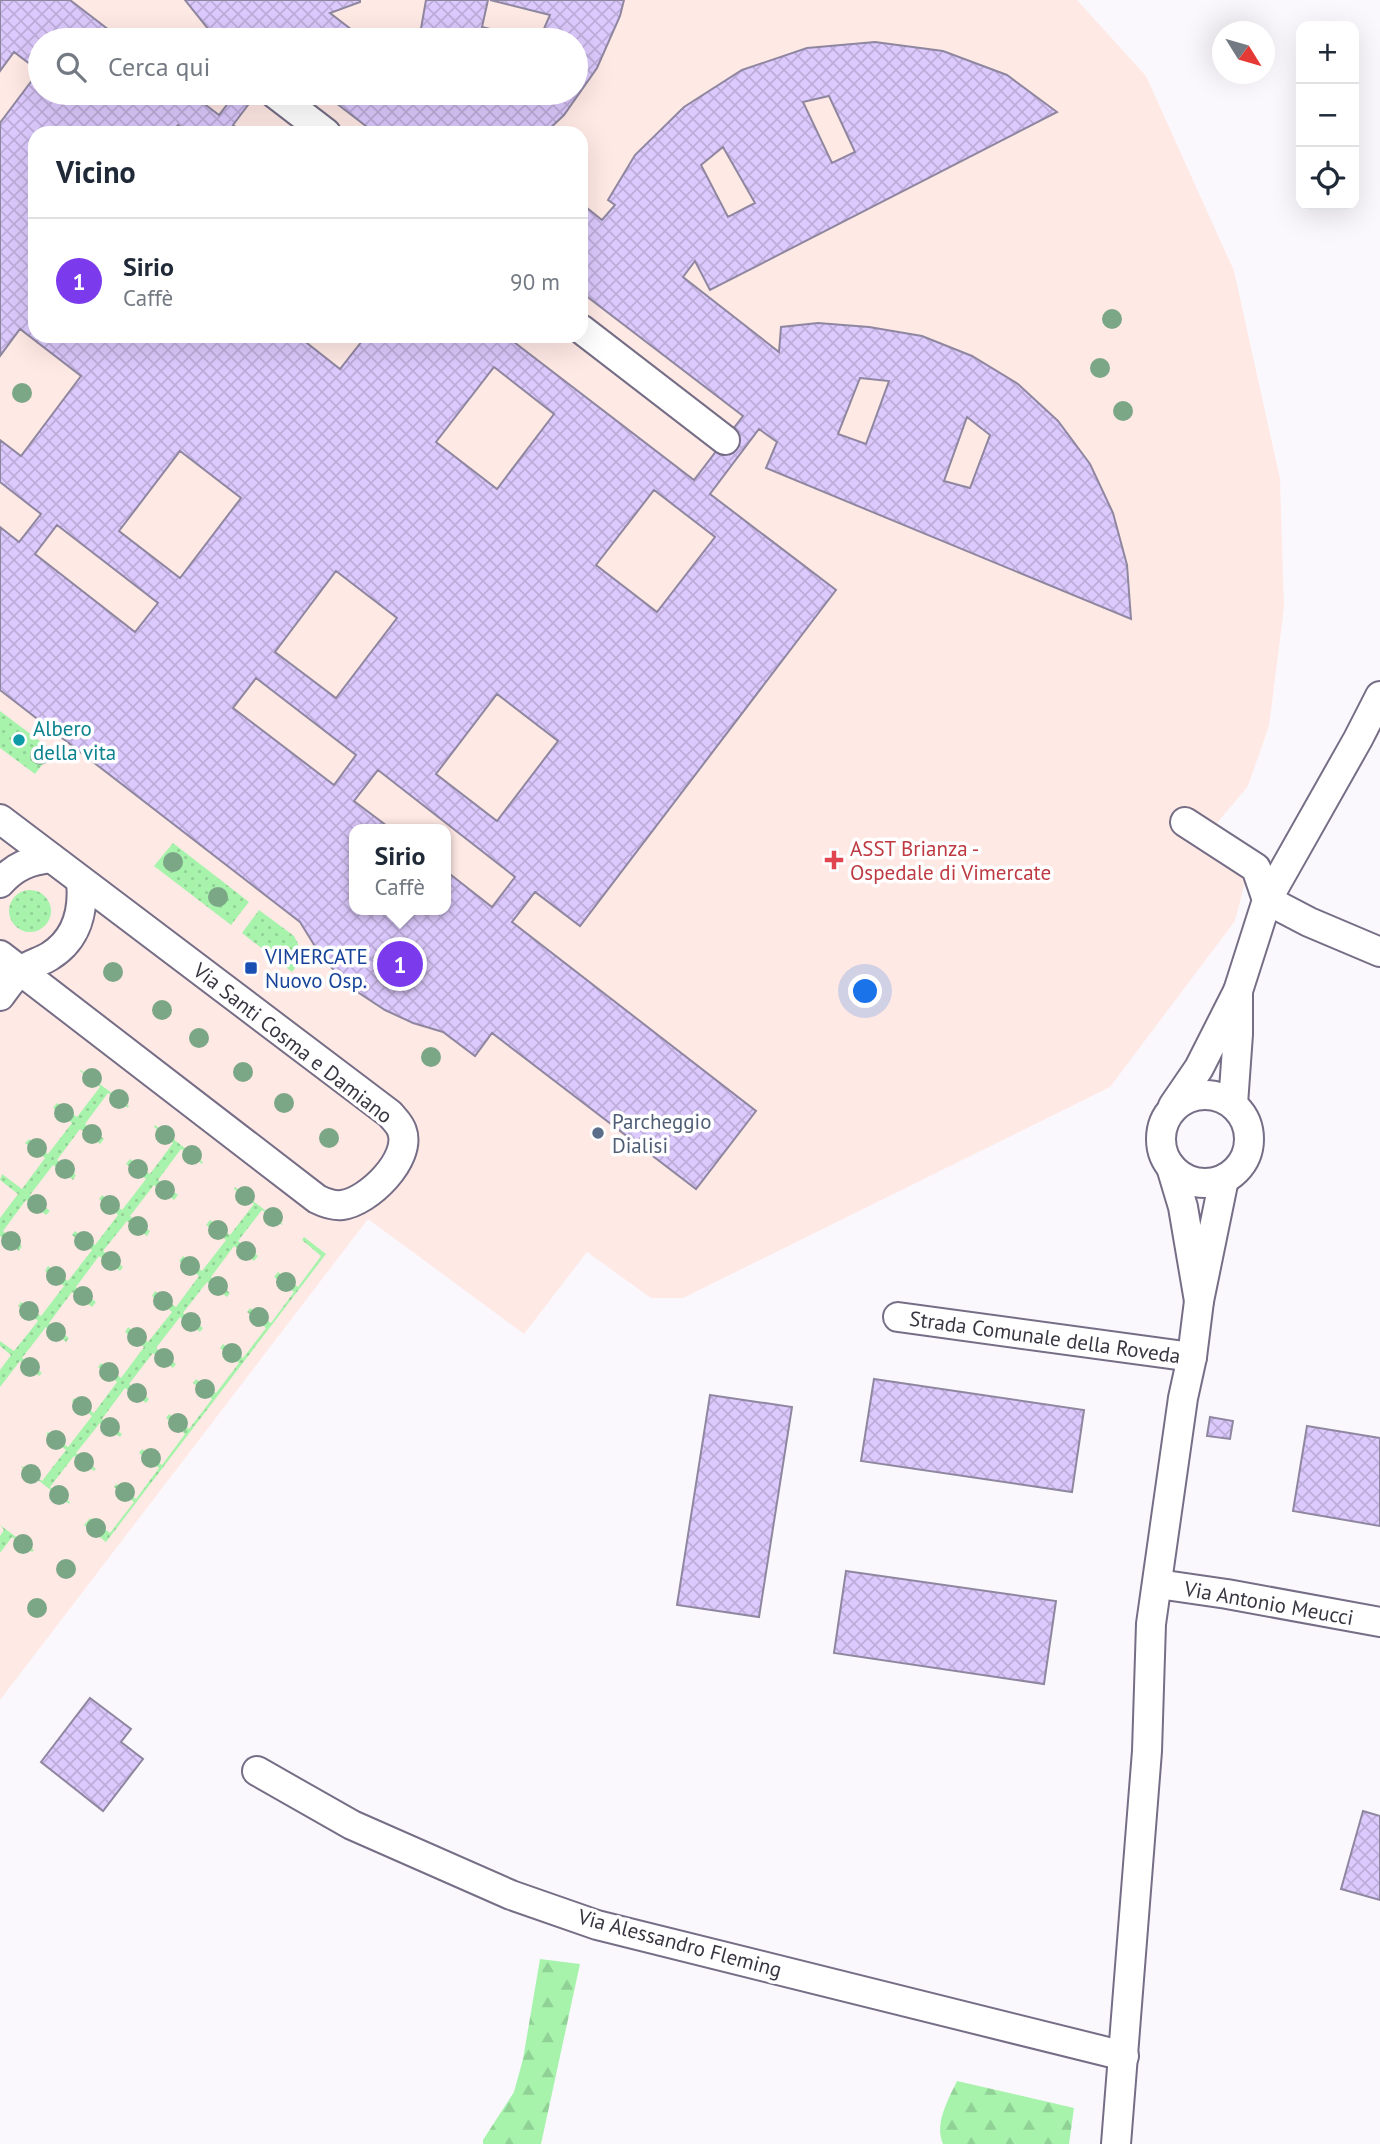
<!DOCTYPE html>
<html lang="it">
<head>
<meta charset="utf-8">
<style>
	:root { --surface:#fff; --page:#f6f6f7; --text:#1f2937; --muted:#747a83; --line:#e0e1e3; --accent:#7c3aed }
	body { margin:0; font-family:"PT Sans",sans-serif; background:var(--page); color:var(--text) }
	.controls { position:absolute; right:21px; top:21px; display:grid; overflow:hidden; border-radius:14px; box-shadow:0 7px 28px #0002 }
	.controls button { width:63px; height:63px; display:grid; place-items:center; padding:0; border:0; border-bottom:2px solid var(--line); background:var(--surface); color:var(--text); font:35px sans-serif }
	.compass { position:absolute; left:1212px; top:21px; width:63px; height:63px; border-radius:50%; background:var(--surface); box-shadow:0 7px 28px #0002; rotate:127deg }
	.you { position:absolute; left:866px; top:992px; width:24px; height:24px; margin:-18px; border:5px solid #fff; border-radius:50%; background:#1a73e8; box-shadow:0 0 0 10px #1a73e833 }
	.badge { display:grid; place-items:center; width:46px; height:46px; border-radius:50%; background:var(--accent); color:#fff; font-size:23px; font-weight:700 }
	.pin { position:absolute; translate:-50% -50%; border:4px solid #fff; box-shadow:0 2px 7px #0006 }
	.popup { position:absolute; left:349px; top:824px; width:102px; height:91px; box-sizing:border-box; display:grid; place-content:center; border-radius:14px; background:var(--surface); filter:drop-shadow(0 2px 5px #0005); font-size:23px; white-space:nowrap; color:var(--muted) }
	.popup b { font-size:26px; color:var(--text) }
	.popup::after { content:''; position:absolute; left:50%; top:100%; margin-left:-14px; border:14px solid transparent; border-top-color:var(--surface) }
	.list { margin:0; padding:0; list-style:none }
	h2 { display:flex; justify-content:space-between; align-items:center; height:91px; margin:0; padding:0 28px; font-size:30px }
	h2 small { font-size:23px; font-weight:400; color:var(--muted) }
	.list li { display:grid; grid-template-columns:46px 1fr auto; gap:21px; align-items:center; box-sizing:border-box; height:126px; padding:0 28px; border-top:2px solid var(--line) }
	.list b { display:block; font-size:26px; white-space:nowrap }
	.list p { margin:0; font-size:23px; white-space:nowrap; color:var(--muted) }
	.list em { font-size:23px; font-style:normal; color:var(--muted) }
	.icon { flex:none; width:38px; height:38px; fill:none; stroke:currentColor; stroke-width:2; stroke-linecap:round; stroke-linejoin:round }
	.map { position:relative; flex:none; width:1380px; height:2144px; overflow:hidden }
	.search { position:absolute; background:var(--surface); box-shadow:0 7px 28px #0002; left:28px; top:28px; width:560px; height:77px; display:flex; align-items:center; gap:18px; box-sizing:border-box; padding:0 24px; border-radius:38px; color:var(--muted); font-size:26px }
	.panel { position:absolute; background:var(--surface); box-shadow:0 7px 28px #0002; left:28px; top:126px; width:560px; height:217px; border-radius:21px }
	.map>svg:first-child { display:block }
	.medical { fill:#ffe9e5; fill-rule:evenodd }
	.forest { fill:url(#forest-firs) }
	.park { fill:url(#park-dots) }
	.building { fill:url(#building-cross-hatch); stroke:#8f87a0; stroke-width:2; fill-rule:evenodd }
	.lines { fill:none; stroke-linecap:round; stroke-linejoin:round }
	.street-casing { stroke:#766e86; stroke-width:32 }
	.street { stroke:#fff; stroke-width:28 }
	.tree { fill:#7ca786 }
	.culture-dot { fill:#0f9aa8; stroke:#fff; stroke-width:2.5 }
	.health-dot { fill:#e0444e; stroke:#fff; stroke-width:2.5 }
	.transit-dot { fill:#1a4fb4; stroke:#fff; stroke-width:2.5 }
	.service-dot { fill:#5c6f8a; stroke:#fff; stroke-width:2.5 }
	.labels { text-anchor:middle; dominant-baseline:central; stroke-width:7; stroke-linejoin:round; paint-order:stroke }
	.culture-label { font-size:21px; fill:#0d838f; stroke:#fff; text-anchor:start }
	.health-label { font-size:21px; fill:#be3a42; stroke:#fff; text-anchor:start }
	.transit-label { font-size:21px; fill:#164399; stroke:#fff; text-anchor:start }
	.street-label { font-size:21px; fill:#3a3641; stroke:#fff }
	.service-label { font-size:21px; fill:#4e5e75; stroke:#fff; text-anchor:start }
</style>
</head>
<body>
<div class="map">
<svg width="1380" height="2144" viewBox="0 0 1380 2144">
	<defs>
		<pattern id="forest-firs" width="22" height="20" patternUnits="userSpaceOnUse" patternTransform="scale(1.75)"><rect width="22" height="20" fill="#a7f3ac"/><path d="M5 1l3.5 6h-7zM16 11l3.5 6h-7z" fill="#90d195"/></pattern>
		<pattern id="park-dots" width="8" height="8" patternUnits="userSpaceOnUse" patternTransform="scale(1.75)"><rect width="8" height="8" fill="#a7f3ac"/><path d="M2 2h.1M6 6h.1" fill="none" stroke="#90d195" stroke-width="1.8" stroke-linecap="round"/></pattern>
		<pattern id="building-cross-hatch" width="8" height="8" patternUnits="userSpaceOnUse" patternTransform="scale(1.75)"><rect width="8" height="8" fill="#dcc9fd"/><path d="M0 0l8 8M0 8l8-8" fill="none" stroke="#beadda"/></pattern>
	</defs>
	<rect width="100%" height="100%" fill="#faf8fd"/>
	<path class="medical" d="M0,0H1077L1146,76L1234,271L1280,479L1284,608L1269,726L1248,786L1201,842L1246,878L1235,921L1110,1087L683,1298H651L587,1252L524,1334L368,1219L0,1700ZM40,40H576V93H40ZM35,133H581V336H35ZM354,829H446V910H354Z"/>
	<g class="forest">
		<polygon points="540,1959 580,1964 541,2144 483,2144 483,2140 514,2092 523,2059"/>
		<path d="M957,2081L1074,2108L1069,2144H943C934,2124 948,2100 957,2081Z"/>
	</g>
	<g class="park">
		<polygon points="0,711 53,751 35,774 0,748"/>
		<polygon points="173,843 249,902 231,925 154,866"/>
		<circle cx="30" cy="911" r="21"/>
		<polygon points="259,910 294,936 304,956 292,972 242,933"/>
		<polygon points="81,1070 129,1106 128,1108 108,1093 85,1124 104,1139 100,1144 80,1129 57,1160 76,1175 73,1180 53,1165 30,1195 50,1211 46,1215 26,1200 3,1231 22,1246 19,1251 0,1236 0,1218 18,1194 0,1180 2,1174 22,1189 45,1158 25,1143 29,1139 48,1154 72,1123 53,1108 57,1103 77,1117 100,1087 80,1071"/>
		<polygon points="155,1125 203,1162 202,1164 181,1149 158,1180 178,1195 174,1200 154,1185 130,1216 150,1231 147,1236 127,1221 103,1251 123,1267 120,1271 99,1256 76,1287 96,1302 92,1307 72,1292 49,1323 69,1338 66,1342 46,1327 22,1358 42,1373 39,1376 20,1361 0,1387 0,1370 11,1355 0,1346 0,1341 14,1351 38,1321 18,1306 21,1302 41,1316 64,1286 45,1271 48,1266 68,1281 92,1250 72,1235 75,1231 95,1245 118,1215 99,1199 102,1195 122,1210 146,1179 126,1164 130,1159 150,1174 173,1143 154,1127"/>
		<polygon points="235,1187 283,1224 282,1225 262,1210 238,1241 258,1256 254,1261 234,1246 211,1277 230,1293 227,1297 207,1282 183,1313 203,1328 200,1332 180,1317 156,1348 176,1364 173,1368 153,1353 129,1384 149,1399 146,1403 125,1388 102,1419 122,1434 120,1437 100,1423 76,1453 96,1469 94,1471 74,1456 50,1487 70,1502 69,1504 21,1467 22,1466 42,1481 66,1450 46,1434 48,1432 68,1447 92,1416 72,1401 74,1398 94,1413 117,1382 98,1367 101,1363 121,1378 144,1347 125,1332 128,1327 148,1342 172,1312 152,1296 155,1291 176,1307 199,1276 179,1261 183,1256 202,1271 226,1240 206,1225 210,1220 230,1235 254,1204 234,1189"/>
		<polygon points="304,1237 326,1254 106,1542 84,1525 90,1518 110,1533 134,1502 114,1487 116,1484 136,1499 159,1468 139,1453 142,1449 162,1465 185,1434 166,1418 169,1414 189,1429 212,1399 193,1383 196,1379 216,1393 239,1363 220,1348 223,1344 243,1358 266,1328 247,1312 250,1308 271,1323 294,1292 274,1277 278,1272 298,1287 321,1256 302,1240"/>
		<polygon points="0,1525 34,1550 32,1552 12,1537 0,1553 0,1536 4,1530"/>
	</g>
	<g class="building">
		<path d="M0,0H70L122,40H40V93H190L219,115L236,93H257L233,125L243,133H188L178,125L172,133H35V336H298L340,369L366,336H506L694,480L743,416L581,292V203L602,220L615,205L608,200L635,155L684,107L742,70L807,48L875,42L943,51L1007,75L1057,112L710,290L695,261L683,277L779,352L781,327L818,323L869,327L922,336L972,356L1018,384L1058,421L1090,464L1113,513L1127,565L1131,619L766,468L777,442L759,429L710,494L836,590L580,926L535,892L512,922L756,1111L696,1189L492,1033L475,1056L443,1032L413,1023L385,1010L359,993L336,973L316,948L300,922L0,690V527L19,542L41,514L0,482V440L21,456L81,376L20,329L0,356V123L39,71L14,52L0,71ZM829,96L855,152L832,163L803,102ZM723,147L755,203L728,217L701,165ZM494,367L554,414L497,489L436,442ZM860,378L889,381L866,444L838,434ZM967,417L990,435L970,488L944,481ZM180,451L241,498L180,578L119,531ZM654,490L715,537L657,612L596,565ZM57,525L158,603L135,632L35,554ZM336,571L397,618L336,698L275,652ZM256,678L356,755L334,785L233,708ZM497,694L558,741L497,821L436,774ZM378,770L515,877L492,907L446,871V910H354V829H391L354,801Z"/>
		<polygon points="185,0 360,0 360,2 330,13 365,40 252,40 244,34 235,40 217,40"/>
		<polygon points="426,0 488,0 482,27 535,40 419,40"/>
		<polygon points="490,0 624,0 620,16 597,68 564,115 545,133 375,133 323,93 576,93 576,40 539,40 550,15"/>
		<polygon points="874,1379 1084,1410 1072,1492 861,1461"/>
		<polygon points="710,1395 792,1407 759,1617 677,1605"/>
		<polygon points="1210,1417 1233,1421 1230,1439 1207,1436"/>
		<polygon points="1307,1426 1380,1438 1380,1526 1293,1511"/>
		<polygon points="846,1571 1056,1601 1044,1684 834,1653"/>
		<polygon points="90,1698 131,1729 121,1742 143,1759 103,1811 41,1762"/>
		<polygon points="1363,1811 1380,1816 1380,1900 1341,1889"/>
	</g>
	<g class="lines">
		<g class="street-casing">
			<g id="street">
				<polyline points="274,93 326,133"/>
				<polyline points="581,329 725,440"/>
				<path d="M0,819L390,1114C394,1119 400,1124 402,1131C412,1159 368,1202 342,1205C333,1206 325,1203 317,1199L0,955"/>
				<polyline points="1185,822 1256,868 1267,900 1309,922 1380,952"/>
				<path d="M0,883C15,866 29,861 51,858"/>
				<polyline points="1238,991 1267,900 1358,739 1380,696"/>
				<path d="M0,996C6,988 13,977 21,971C29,964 41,962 50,956C77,939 84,911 81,881"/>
				<circle cx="1205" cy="1139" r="44"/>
				<polyline points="1173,1106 1199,1068 1238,991 1238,1034 1233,1104"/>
				<polyline points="1171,1167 1183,1207 1199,1301 1224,1179"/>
				<polyline points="898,1317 1192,1357"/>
				<polyline points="1158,1584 1227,1594 1380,1622"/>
				<polyline points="257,1771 352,1825 511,1895 597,1925 1124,2056"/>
				<polyline points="1116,2144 1147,1751 1151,1624 1183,1398 1192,1357 1199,1301"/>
			</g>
		</g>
		<use href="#street" class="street"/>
	</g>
	<g class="tree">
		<circle cx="1112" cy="319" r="10"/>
		<circle cx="1100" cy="368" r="10"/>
		<circle cx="22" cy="393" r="10"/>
		<circle cx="1123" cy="411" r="10"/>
		<circle cx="40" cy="755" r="10"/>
		<circle cx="173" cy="862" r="10"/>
		<circle cx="218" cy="897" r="10"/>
		<circle cx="113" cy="972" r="10"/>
		<circle cx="162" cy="1010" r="10"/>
		<circle cx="199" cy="1038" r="10"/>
		<circle cx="431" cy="1057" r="10"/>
		<circle cx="243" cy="1072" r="10"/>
		<circle cx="92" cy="1078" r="10"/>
		<circle cx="119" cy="1099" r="10"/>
		<circle cx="284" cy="1103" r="10"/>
		<circle cx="64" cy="1113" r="10"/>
		<circle cx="92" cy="1134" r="10"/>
		<circle cx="165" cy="1135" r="10"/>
		<circle cx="329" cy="1138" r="10"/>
		<circle cx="37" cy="1148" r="10"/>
		<circle cx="192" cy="1155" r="10"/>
		<circle cx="65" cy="1169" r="10"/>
		<circle cx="138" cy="1169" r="10"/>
		<circle cx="165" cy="1190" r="10"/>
		<circle cx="245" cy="1196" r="10"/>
		<circle cx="37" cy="1204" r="10"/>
		<circle cx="110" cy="1205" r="10"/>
		<circle cx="273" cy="1217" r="10"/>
		<circle cx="138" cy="1226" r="10"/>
		<circle cx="218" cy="1230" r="10"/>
		<circle cx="11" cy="1241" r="10"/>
		<circle cx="84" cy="1241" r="10"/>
		<circle cx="246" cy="1251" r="10"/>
		<circle cx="111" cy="1261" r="10"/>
		<circle cx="190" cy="1266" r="10"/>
		<circle cx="56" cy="1276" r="10"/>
		<circle cx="286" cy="1282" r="10"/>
		<circle cx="218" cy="1286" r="10"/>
		<circle cx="83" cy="1296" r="10"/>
		<circle cx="163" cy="1301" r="10"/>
		<circle cx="29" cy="1311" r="10"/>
		<circle cx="259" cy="1317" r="10"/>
		<circle cx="191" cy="1322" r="10"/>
		<circle cx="56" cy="1332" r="10"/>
		<circle cx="137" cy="1337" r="10"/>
		<circle cx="232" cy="1353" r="10"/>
		<circle cx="164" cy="1358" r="10"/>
		<circle cx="30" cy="1367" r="10"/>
		<circle cx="109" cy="1372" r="10"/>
		<circle cx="205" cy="1389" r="10"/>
		<circle cx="137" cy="1393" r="10"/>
		<circle cx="82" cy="1406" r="10"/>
		<circle cx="178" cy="1423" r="10"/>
		<circle cx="110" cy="1427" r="10"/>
		<circle cx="56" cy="1440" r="10"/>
		<circle cx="151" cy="1458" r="10"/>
		<circle cx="84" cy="1462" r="10"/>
		<circle cx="31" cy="1474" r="10"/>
		<circle cx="125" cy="1492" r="10"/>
		<circle cx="59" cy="1495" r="10"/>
		<circle cx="96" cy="1528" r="10"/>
		<circle cx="23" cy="1544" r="10"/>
		<circle cx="66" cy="1569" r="10"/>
		<circle cx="37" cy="1608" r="10"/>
	</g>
	<circle class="culture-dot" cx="19" cy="740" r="7"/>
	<path class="health-dot" d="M830.5 849.5h7v7h7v7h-7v7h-7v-7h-7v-7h7z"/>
	<rect class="transit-dot" x="244" y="961" width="14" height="14" rx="3.5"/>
	<circle class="service-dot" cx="598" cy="1133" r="7"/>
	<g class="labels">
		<g class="culture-label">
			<text x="33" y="728">Albero<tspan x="33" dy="24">della vita</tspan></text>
		</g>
		<g class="health-label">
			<text x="850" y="848">ASST Brianza -<tspan x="850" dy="24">Ospedale di Vimercate</tspan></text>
		</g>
		<g class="transit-label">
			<text x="265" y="956">VIMERCATE<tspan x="265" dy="24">Nuovo Osp.</tspan></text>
		</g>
		<g class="street-label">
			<text transform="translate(293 1043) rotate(38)">Via Santi Cosma e Damiano</text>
			<text transform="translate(1045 1337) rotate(8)">Strada Comunale della Roveda</text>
			<text transform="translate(1269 1603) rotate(10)">Via Antonio Meucci</text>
			<text transform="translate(680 1943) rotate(15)">Via Alessandro Fleming</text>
		</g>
		<g class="service-label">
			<text x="612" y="1121">Parcheggio<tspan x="612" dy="24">Dialisi</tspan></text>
		</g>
	</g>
</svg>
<div class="controls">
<button>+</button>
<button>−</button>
<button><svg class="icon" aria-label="locate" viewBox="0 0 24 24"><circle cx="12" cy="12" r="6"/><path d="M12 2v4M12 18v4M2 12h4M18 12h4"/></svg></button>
</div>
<svg class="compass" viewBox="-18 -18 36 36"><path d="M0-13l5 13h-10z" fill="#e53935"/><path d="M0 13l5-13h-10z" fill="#747a83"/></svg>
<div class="you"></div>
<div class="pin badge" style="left:400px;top:964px">1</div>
<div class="popup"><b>Sirio</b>Caffè</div>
<div class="search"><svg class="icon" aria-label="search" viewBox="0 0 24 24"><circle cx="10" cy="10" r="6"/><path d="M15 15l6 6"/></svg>Cerca qui</div>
<section class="panel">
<h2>Vicino<small></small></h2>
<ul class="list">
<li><span class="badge">1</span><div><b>Sirio</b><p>Caffè</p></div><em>90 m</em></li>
</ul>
</section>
</div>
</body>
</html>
